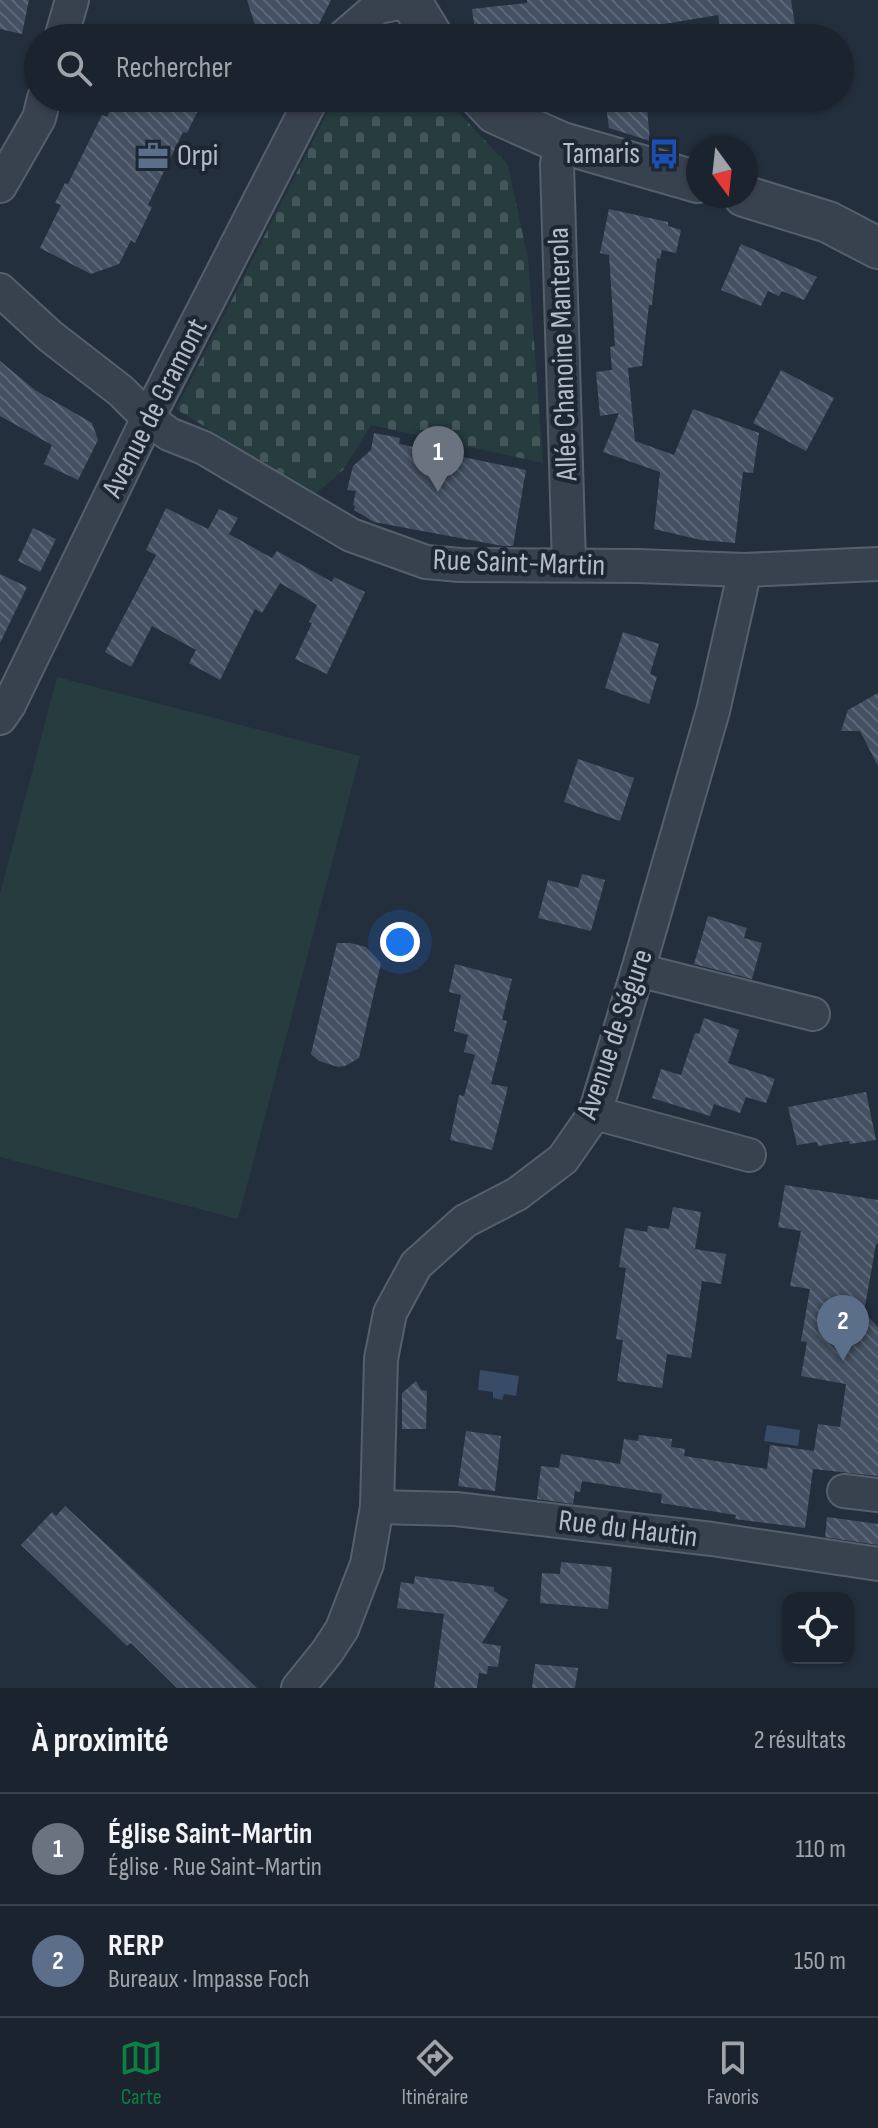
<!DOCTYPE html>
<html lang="fr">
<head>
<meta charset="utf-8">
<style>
	:root { --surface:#1b232e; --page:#242b36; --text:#f1f3f6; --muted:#a0a4aa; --line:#39404a; --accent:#0b8043 }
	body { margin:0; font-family:"Sofia Sans Condensed",sans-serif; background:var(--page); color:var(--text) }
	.controls { position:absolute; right:24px; bottom:24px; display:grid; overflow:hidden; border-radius:16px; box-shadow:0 2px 6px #0004 }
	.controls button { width:72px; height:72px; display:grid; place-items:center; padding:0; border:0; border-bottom:2px solid var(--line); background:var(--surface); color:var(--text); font:40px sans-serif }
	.compass { position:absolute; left:686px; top:136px; width:72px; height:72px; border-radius:50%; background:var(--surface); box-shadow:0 2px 6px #0004; rotate:165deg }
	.you { position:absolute; left:400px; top:942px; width:28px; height:28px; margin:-20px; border:6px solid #fff; border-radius:50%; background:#1a73e8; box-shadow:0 0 0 12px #1a73e833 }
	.badge { display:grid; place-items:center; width:52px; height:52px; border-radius:50%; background:var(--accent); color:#fff; font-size:26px; font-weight:700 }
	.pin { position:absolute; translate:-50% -66px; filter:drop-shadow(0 2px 4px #0008) }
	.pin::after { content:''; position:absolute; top:42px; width:28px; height:24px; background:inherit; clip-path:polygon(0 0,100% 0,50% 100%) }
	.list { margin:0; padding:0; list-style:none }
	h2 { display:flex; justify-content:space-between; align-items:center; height:104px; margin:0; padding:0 32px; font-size:34px }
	h2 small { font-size:26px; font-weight:400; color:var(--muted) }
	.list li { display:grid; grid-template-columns:52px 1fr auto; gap:24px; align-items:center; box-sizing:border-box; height:112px; padding:0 32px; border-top:2px solid var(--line) }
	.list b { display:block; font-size:30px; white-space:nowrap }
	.list p { margin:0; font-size:26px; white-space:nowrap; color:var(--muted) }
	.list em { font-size:26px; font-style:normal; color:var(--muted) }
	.icon { flex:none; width:44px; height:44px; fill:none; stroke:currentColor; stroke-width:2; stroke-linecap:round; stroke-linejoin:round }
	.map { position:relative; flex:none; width:878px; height:1688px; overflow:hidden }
	.search { position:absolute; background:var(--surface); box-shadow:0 2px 6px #0004; left:24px; right:24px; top:24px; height:88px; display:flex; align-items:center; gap:20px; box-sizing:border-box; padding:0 28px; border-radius:44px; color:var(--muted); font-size:30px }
	.sheet { height:328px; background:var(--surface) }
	nav { display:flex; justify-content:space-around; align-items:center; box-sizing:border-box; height:112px; border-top:2px solid var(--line); background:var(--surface); font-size:22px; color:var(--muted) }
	nav a { display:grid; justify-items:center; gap:4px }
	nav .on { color:var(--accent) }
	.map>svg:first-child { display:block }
	.cemetery { fill:url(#cemetery-stones) }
	.pitch { fill:#263c3f }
	.water { fill:#394c67 }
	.building { fill:url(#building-back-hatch) }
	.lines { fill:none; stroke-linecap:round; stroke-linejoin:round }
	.minor-casing { stroke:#565f6c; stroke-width:36 }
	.tertiary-casing { stroke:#565f6c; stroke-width:44 }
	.minor { stroke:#38414e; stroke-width:32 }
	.tertiary { stroke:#38414e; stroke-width:40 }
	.labels { text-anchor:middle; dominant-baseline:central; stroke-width:8; stroke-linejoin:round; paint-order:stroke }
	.poi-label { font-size:30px; fill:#b4bcc9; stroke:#1d2633; text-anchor:end }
	.street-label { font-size:30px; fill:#b4bcc9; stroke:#1d2633 }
</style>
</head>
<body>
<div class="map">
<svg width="878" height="1688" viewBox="0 0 878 1688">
	<defs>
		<pattern id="cemetery-stones" width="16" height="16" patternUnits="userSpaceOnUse" patternTransform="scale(2)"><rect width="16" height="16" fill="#263c3f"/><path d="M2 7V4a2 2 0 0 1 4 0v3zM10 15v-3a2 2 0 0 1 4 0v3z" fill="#435659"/></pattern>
		<pattern id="building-back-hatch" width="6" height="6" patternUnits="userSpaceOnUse" patternTransform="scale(2)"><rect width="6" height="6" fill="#455162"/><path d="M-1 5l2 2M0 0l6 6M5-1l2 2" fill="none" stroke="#5d6877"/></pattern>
	</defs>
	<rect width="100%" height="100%" fill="#242f3e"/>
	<polygon class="cemetery" points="335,98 445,98 508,165 528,259 543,463 371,425 343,470 315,494 176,409"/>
	<polygon class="pitch" points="57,677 360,756 238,1219 0,1157 0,894"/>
	<g class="water">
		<polygon points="480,1370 519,1376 516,1396 504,1394 502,1400 493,1398 493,1392 478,1390"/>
		<polygon points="767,1425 800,1430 798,1446 764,1441"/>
	</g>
	<g class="building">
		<polygon points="0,0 29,0 22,34 0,29"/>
		<polygon points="247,0 331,0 312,38 292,38 280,32 259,38"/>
		<polygon points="527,0 791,0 797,38 722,38 718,15 664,24 666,38 619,38 618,28 534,38 476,38 472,9 527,3"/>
		<polygon points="116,98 204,98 187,133 183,132 166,167 148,205 152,207 135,243 131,240 119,264 91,274 40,248 61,205 55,203 65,183 68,184 102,115 107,117"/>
		<polygon points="605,98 646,98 650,141 609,128"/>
		<polygon points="609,209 668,222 668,226 681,230 676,253 662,250 660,259 657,258 652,305 649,305 642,366 628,368 635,441 674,455 693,409 759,433 753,473 743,472 735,543 701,540 654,529 660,472 603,452 619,413 600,416 596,372 612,370 610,347 615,346 609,255 600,253"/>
		<polygon points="741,244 817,277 804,300 782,291 779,296 768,291 761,306 721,290"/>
		<polygon points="0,361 35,390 92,423 98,440 78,480 44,464 52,445 0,416"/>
		<polygon points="781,370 834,398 806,451 753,423"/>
		<polygon points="374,433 400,438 399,444 526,470 513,546 503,546 374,522 354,510 355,506 353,505 356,491 347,490 353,466 371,450"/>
		<polygon points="166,508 208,529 219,509 238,518 229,534 272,558 277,551 332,582 334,577 365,592 327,674 295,659 312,623 309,622 317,605 280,583 262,613 255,609 220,680 189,663 196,650 152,626 131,667 105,652 156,555 146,550"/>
		<polygon points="33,528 56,539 40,572 18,561"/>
		<polygon points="0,574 27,587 0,643"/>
		<polygon points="623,632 659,644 650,674 657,677 649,704 605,688"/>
		<polygon points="878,693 878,766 860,731 841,731 848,710"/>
		<polygon points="578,759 634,778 620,821 564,802"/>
		<polygon points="582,874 605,880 591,931 538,918 548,880 578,888"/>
		<polygon points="708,916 747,928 744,938 762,943 752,979 694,964"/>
		<polygon points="337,943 350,943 366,947 381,963 359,1058 345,1066 338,1067 319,1061 311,1054"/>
		<polygon points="455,964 512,979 502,1020 507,1021 491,1084 508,1087 492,1150 450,1140 459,1095 464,1096 475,1055 464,1052 468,1035 454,1031 461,995 449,992"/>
		<polygon points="704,1018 739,1030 728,1063 775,1079 766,1103 746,1097 740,1113 714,1104 710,1116 652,1098 661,1069 681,1075 695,1033 699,1034"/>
		<polygon points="866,1092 876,1140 850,1144 849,1141 818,1146 817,1142 797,1145 788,1107"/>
		<polygon points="785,1185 878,1200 878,1244 876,1244 864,1312 878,1327 878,1476 813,1469 805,1528 735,1519 736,1515 661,1503 662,1494 582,1481 580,1492 575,1491 573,1504 537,1499 541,1466 559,1468 561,1454 620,1464 624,1439 638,1441 639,1435 672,1439 671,1447 685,1449 684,1456 767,1469 770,1445 814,1451 818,1424 840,1427 846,1384 801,1376 807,1342 801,1341 810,1289 790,1286 801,1231 778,1227"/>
		<polygon points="673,1207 701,1212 695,1249 726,1254 721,1284 702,1281 691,1358 667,1354 662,1388 617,1381 623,1340 616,1339 626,1268 619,1267 625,1228 647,1232 648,1226 669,1229"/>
		<polygon points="416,1381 421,1390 427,1391 426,1429 402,1429 402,1393"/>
		<polygon points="466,1431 501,1436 495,1491 458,1486"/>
		<polygon points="65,1506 156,1591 257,1688 177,1688 131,1643 127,1646 21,1545 52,1512 56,1516"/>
		<polygon points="827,1517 878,1524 878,1545 825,1537"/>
		<polygon points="561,1562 612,1567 608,1609 540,1603 542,1573 560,1574"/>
		<polygon points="415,1576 494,1587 494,1591 508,1600 482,1643 501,1646 498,1667 488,1666 487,1674 479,1673 477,1688 434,1688 444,1614 397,1608 401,1582 414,1584"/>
		<polygon points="535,1664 578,1668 575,1688 532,1688"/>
	</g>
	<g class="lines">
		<g class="minor-casing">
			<g id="minor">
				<polyline points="61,38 72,0"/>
				<polyline points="342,38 378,7 410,1"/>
				<polyline points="562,143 557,164 569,565"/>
				<polyline points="0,186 39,118 44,98"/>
				<polyline points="0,290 50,336 121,391 148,418 169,434 204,448 351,535 426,562 460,565 638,566 745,570 878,564"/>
				<polyline points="0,718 9,705 148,418 312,98"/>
				<polyline points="638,970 813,1014"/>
				<polyline points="595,1113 749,1155"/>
				<polyline points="844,1491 878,1495"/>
				<polyline points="377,1507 456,1509 712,1539 878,1564"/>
				<polyline points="298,1688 327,1652 342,1629 367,1564 377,1507 381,1359 390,1313 416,1265 465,1221 517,1194 563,1159 595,1113 638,970 713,711 745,570"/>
			</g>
		</g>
		<g class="tertiary-casing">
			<g id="tertiary">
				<polyline points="410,0 433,38"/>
				<polyline points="481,98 495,113 562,143 698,182"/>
				<polyline points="744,196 828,222 878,248"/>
			</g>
		</g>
		<use href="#minor" class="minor"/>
		<use href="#tertiary" class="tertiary"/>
	</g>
	<defs>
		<g id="bus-bare" transform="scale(2.4)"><path d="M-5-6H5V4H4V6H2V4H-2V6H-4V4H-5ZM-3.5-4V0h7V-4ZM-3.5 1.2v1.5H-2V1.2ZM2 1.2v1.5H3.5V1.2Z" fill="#1a4fb4" stroke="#1d2633" stroke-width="2.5" paint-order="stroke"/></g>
		<g id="office-bare" transform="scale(2.4)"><path d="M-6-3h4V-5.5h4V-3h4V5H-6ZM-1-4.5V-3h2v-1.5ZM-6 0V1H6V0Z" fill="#5c6f8a" stroke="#1d2633" stroke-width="2.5" paint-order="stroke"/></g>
	</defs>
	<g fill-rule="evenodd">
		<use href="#bus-bare" x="664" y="154"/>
		<use href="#office-bare" x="153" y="156"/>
	</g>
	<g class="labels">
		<g class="poi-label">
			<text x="640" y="154">Tamaris</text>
			<text x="177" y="156" text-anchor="start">Orpi</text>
		</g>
		<g class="street-label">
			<text transform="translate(563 354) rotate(-92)">Allée Chanoine Manterola</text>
			<text transform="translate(155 408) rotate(-63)">Avenue de Gramont</text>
			<text transform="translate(519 563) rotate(2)">Rue Saint-Martin</text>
			<text transform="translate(615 1034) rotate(-71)">Avenue de Ségure</text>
			<text transform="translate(628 1529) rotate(7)">Rue du Hautin</text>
		</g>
	</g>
</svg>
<div class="controls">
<button><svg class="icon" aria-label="locate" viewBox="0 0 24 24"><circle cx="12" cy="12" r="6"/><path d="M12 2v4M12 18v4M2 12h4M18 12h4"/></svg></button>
</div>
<svg class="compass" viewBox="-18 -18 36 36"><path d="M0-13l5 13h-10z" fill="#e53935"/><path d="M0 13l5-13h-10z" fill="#a0a4aa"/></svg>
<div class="you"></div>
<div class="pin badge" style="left:438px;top:492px;background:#6b7280">1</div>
<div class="pin badge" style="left:843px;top:1361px;background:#5c6f8a">2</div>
<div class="search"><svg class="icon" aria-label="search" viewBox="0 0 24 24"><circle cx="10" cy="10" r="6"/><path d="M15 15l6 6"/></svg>Rechercher</div>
</div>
<section class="sheet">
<h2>À proximité<small>2 résultats</small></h2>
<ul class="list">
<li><span class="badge" style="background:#6b7280">1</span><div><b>Église Saint-Martin</b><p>Église · Rue Saint-Martin</p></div><em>110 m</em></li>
<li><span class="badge" style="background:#5c6f8a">2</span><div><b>RERP</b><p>Bureaux · Impasse Foch</p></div><em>150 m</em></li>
</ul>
</section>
<nav>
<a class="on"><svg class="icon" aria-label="map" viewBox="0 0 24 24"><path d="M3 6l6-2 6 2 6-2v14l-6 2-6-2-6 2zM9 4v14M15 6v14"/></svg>Carte</a>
<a><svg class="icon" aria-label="directions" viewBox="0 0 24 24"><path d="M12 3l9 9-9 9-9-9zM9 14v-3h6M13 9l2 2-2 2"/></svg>Itinéraire</a>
<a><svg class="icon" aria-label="saved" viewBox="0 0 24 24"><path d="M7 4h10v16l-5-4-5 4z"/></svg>Favoris</a>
</nav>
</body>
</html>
